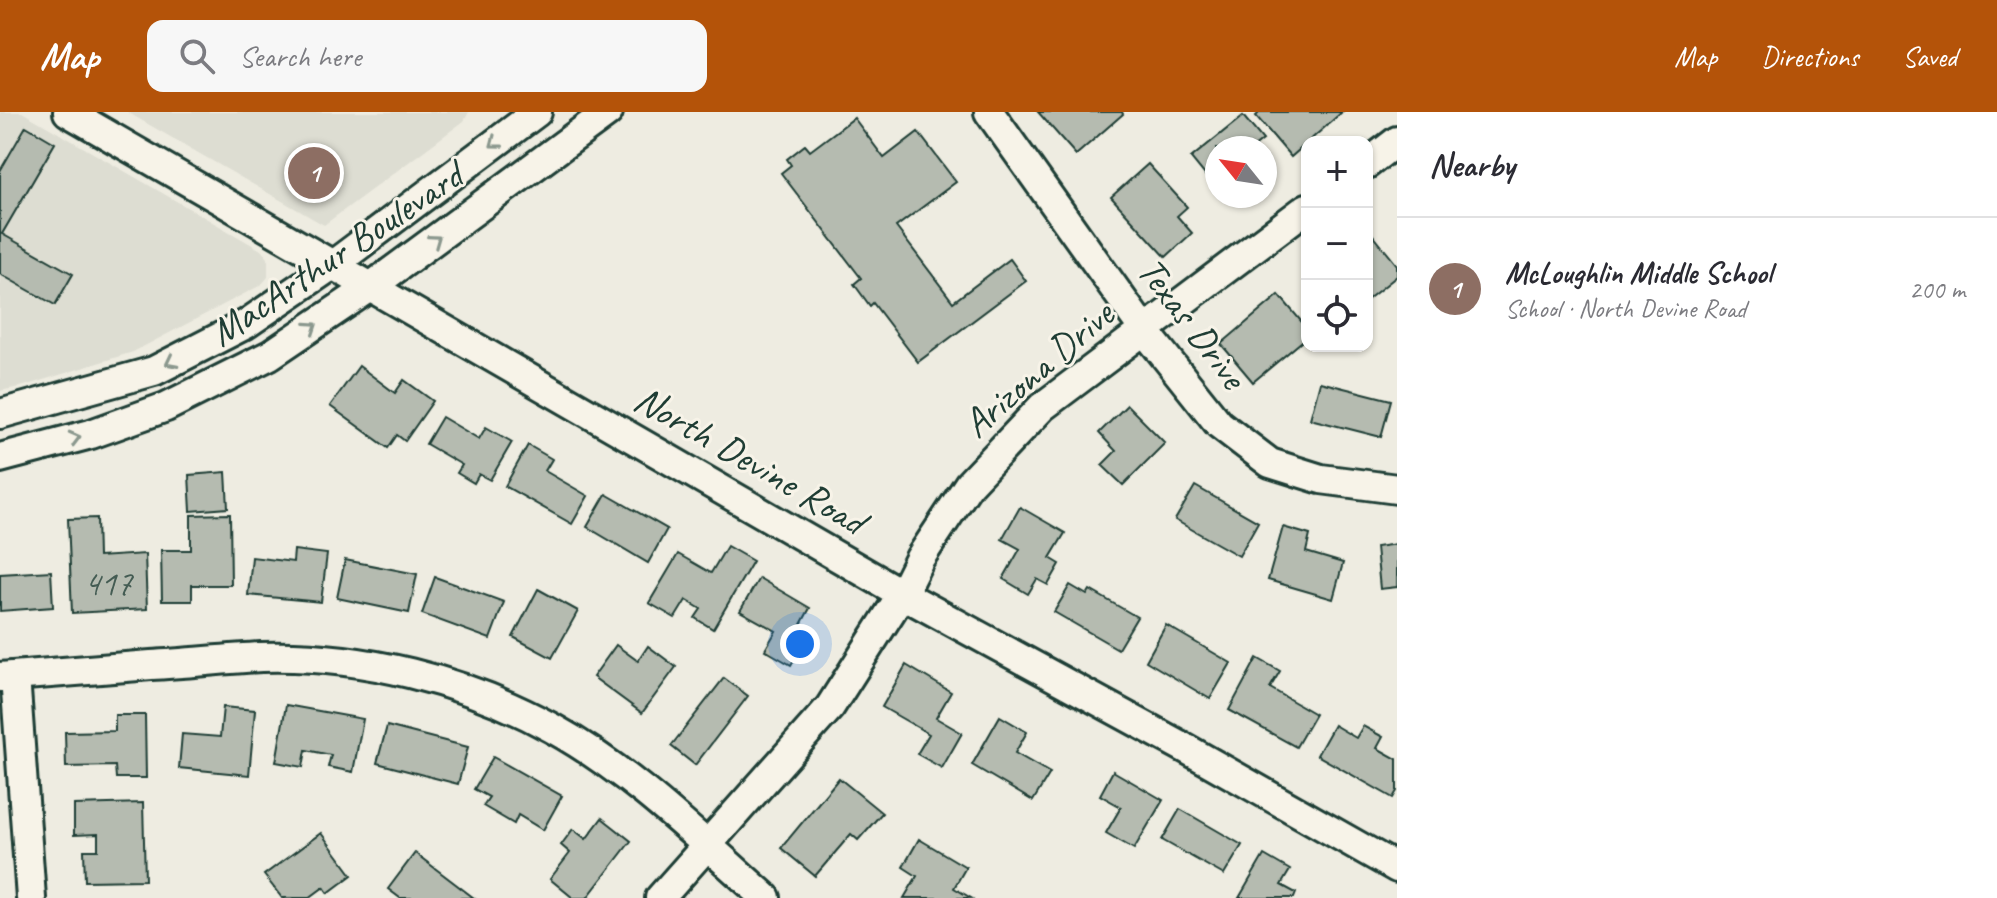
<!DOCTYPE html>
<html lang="en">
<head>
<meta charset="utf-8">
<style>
	:root { --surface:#fff; --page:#f7f7f7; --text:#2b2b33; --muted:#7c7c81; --line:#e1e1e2; --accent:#b45309 }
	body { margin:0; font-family:Caveat,sans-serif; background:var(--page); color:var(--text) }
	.controls { position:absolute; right:24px; top:24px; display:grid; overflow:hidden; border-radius:16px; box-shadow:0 2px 6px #0004 }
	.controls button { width:72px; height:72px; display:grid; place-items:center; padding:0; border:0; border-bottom:2px solid var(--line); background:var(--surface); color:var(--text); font:40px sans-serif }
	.compass { position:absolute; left:1205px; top:24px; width:72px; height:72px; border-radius:50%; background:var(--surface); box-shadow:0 2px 6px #0004; rotate:300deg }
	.you { position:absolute; left:800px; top:532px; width:28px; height:28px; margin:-20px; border:6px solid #fff; border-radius:50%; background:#1a73e8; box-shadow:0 0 0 12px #1a73e833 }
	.badge { display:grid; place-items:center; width:52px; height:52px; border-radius:50%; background:var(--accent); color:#fff; font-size:26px; font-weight:700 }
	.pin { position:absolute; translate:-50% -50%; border:4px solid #fff; box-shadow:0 2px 8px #0006 }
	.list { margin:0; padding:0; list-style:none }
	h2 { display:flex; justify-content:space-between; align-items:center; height:104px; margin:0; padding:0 32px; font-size:34px }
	h2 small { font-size:26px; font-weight:400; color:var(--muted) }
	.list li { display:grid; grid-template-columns:52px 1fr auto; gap:24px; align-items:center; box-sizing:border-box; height:144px; padding:0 32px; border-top:2px solid var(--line) }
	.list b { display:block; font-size:30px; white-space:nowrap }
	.list p { margin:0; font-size:26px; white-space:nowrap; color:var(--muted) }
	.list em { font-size:26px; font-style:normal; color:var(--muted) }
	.icon { flex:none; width:44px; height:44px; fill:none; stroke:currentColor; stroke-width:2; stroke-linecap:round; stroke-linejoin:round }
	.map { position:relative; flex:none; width:1397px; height:786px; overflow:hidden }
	header { display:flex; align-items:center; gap:48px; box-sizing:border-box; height:112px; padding:0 40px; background:var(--accent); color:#fff }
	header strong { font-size:38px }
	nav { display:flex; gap:44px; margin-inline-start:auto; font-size:28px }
	.search { width:560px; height:72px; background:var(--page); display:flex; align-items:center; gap:20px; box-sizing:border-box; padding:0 28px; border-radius:16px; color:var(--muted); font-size:30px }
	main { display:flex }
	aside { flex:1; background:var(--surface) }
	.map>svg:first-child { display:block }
	.built { fill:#ddddd2 }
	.building { fill:#b5bbb0; stroke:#1f3d34; stroke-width:2 }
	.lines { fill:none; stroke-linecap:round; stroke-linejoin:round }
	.minor-casing { stroke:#1f3d34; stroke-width:34 }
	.minor { stroke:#f7f3e8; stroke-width:28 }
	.oneway { stroke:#8b988e }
	.labels { text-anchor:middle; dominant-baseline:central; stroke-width:6; stroke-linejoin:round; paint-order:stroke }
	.number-label { font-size:36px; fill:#445c53 }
	.street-label { font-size:40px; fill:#1f3d34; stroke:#f7f3e8 }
</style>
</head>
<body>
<header>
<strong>Map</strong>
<div class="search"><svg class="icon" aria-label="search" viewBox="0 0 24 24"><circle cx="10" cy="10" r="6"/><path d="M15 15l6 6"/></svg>Search here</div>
<nav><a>Map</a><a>Directions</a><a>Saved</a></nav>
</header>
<main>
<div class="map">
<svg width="1397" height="786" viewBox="0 0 1397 786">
	<rect width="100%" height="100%" fill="#eeece1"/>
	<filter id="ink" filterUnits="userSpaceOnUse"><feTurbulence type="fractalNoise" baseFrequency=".0125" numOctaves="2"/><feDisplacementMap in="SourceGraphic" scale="16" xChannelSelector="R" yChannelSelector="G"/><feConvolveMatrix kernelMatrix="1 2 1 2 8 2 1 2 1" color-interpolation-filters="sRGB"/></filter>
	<g filter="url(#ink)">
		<g class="built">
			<polygon points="0,0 22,0 261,138 268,146 268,165 261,173 133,240 24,274 0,279"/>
			<polygon points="127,0 469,0 464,9 324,113"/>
		</g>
		<g class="building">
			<polygon points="1038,0 1122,0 1123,2 1076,43"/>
			<polygon points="1260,0 1342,0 1291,45 1256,4"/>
			<polygon points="1243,4 1263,28 1253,36 1217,36 1217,78 1191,46"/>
			<polygon points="854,6 884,46 918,20 956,70 896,115 953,190 1010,147 1026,169 918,250 873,191 870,194 854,172 861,166 781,61 791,53 787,47 805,33 810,39"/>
			<polygon points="26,14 55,31 2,122 73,162 55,193 0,162 0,59"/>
			<polygon points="1148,52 1187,95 1177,104 1192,121 1166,145 1111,85"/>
			<polygon points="1369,118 1397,153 1397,164 1367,188 1367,120"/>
			<polygon points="1279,183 1307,216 1307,225 1253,270 1221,232"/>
			<polygon points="359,254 395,281 404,268 433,289 405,329 397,323 388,336 330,294"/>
			<polygon points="1320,270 1391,288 1381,325 1310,307"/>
			<polygon points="1127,293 1165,331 1123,373 1102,353 1116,339 1099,321"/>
			<polygon points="442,305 479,327 486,315 512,330 490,368 479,362 474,371 457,361 462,353 426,332"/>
			<polygon points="528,333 552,347 545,359 588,384 572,412 505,374"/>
			<polygon points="226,360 228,396 191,399 189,363"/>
			<polygon points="1195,374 1258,410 1239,444 1175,408"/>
			<polygon points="606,382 667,417 648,451 587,415"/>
			<polygon points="1020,395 1065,421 1050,446 1060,452 1048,473 1037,467 1028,482 1003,467 1020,437 1002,427"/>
			<polygon points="230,402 231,473 192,473 192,489 162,489 161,438 191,438 191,403"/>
			<polygon points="97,406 98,445 145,442 147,497 72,501 68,407"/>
			<polygon points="1283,415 1310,423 1306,440 1343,451 1333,487 1268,468"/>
			<polygon points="1397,432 1397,475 1380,477 1376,435"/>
			<polygon points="727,434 753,449 713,517 695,506 701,497 686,488 675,506 649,491 678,442 711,461"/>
			<polygon points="294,438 327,442 321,490 248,483 252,445 293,450"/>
			<polygon points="345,448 417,462 409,501 337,486"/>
			<polygon points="51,459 53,495 0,499 0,462"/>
			<polygon points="435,465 504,490 490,527 422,502"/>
			<polygon points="759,466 810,496 798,518 808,524 791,553 765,538 776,519 740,499"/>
			<polygon points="1070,473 1087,483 1090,478 1137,505 1118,537 1054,500"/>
			<polygon points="538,477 578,499 552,546 513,525"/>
			<polygon points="1166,513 1231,551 1210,587 1146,549"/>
			<polygon points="616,533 638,549 648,534 676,555 642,601 593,565"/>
			<polygon points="1257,546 1280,559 1270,576 1315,602 1296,635 1229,598"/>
			<polygon points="906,553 951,580 936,606 962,621 942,656 917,642 929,622 882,595"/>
			<polygon points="724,566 748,584 695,653 671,634"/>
			<polygon points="286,593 363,607 353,660 328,655 331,643 306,638 303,655 276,650"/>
			<polygon points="223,595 255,598 249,663 179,656 182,622 220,625"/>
			<polygon points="115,603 145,603 146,666 116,666 115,654 66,655 65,620 115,619"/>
			<polygon points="1000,604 1027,620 1015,641 1050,661 1033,689 972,653"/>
			<polygon points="1334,613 1356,626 1363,614 1383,625 1377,636 1397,647 1397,679 1393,686 1317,643"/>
			<polygon points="387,614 468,635 458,672 377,651"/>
			<polygon points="493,645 562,684 543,718 518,703 514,712 483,694 489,685 474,677"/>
			<polygon points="1113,659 1163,688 1134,737 1106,721 1121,695 1100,683"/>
			<polygon points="839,666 882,701 858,728 851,722 815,764 781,736"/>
			<polygon points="143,691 145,768 85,769 84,738 98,738 98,722 74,723 74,693"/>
			<polygon points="1180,697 1242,733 1224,763 1162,728"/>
			<polygon points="602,706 631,729 587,786 573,786 550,767 570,741 561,733 573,717 586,727"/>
			<polygon points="321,721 352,763 328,781 324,775 309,786 282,786 264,763"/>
			<polygon points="919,727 966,755 954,776 971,786 904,786 917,764 903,755"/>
			<polygon points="415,741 474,786 400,786 388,777"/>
			<polygon points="1264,743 1290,758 1281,773 1296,781 1294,786 1239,786"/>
		</g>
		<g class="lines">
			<g class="minor-casing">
				<g id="minor">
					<polyline points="68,0 902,482 1185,636 1397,756"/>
					<polyline points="989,0 1144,218 1219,312 1270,351 1321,367 1397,377"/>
					<polyline points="1367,52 1397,29"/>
					<polyline points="0,302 154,259 246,212 334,152 537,0"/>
					<polyline points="0,346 91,322 166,295 270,243 372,174 608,0"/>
					<polyline points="15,564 31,786"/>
					<path d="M0,565C50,561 101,557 151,553C188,551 224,547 261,545C360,542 465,568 552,616C632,660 698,726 766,786"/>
					<polyline points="660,786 830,595 902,482 920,446 969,372 1042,295 1307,96"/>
				</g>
			</g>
			<use href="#minor" class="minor"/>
		</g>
		<defs><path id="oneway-chevron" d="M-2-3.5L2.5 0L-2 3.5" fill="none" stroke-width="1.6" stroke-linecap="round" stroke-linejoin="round" transform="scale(2)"/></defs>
		<g class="oneway">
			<use href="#oneway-chevron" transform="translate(495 31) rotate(143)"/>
			<use href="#oneway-chevron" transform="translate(435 128) rotate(-36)"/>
			<use href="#oneway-chevron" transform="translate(312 215) rotate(-34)"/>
			<use href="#oneway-chevron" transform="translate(171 250) rotate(153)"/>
			<use href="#oneway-chevron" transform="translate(75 326) rotate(-15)"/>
		</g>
	</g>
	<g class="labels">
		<g class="number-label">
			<text x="108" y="471">417</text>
		</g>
		<g class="street-label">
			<text transform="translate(336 142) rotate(-34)">MacArthur Boulevard</text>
			<text transform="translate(1192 211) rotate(53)">Texas Drive</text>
			<text transform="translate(1038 257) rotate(-41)">Arizona Drive</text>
			<text transform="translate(750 348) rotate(30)">North Devine Road</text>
		</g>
	</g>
</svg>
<div class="controls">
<button>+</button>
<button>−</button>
<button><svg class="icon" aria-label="locate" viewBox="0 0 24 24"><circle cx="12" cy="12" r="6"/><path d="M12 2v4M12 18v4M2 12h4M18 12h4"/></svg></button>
</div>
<svg class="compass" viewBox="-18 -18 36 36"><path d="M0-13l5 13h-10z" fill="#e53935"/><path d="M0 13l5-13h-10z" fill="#7c7c81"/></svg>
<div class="you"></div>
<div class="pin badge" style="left:314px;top:61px;background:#8d6e63">1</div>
</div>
<aside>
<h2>Nearby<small></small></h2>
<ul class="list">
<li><span class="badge" style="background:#8d6e63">1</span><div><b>McLoughlin Middle School</b><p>School · North Devine Road</p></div><em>200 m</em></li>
</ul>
</aside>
</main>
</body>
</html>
